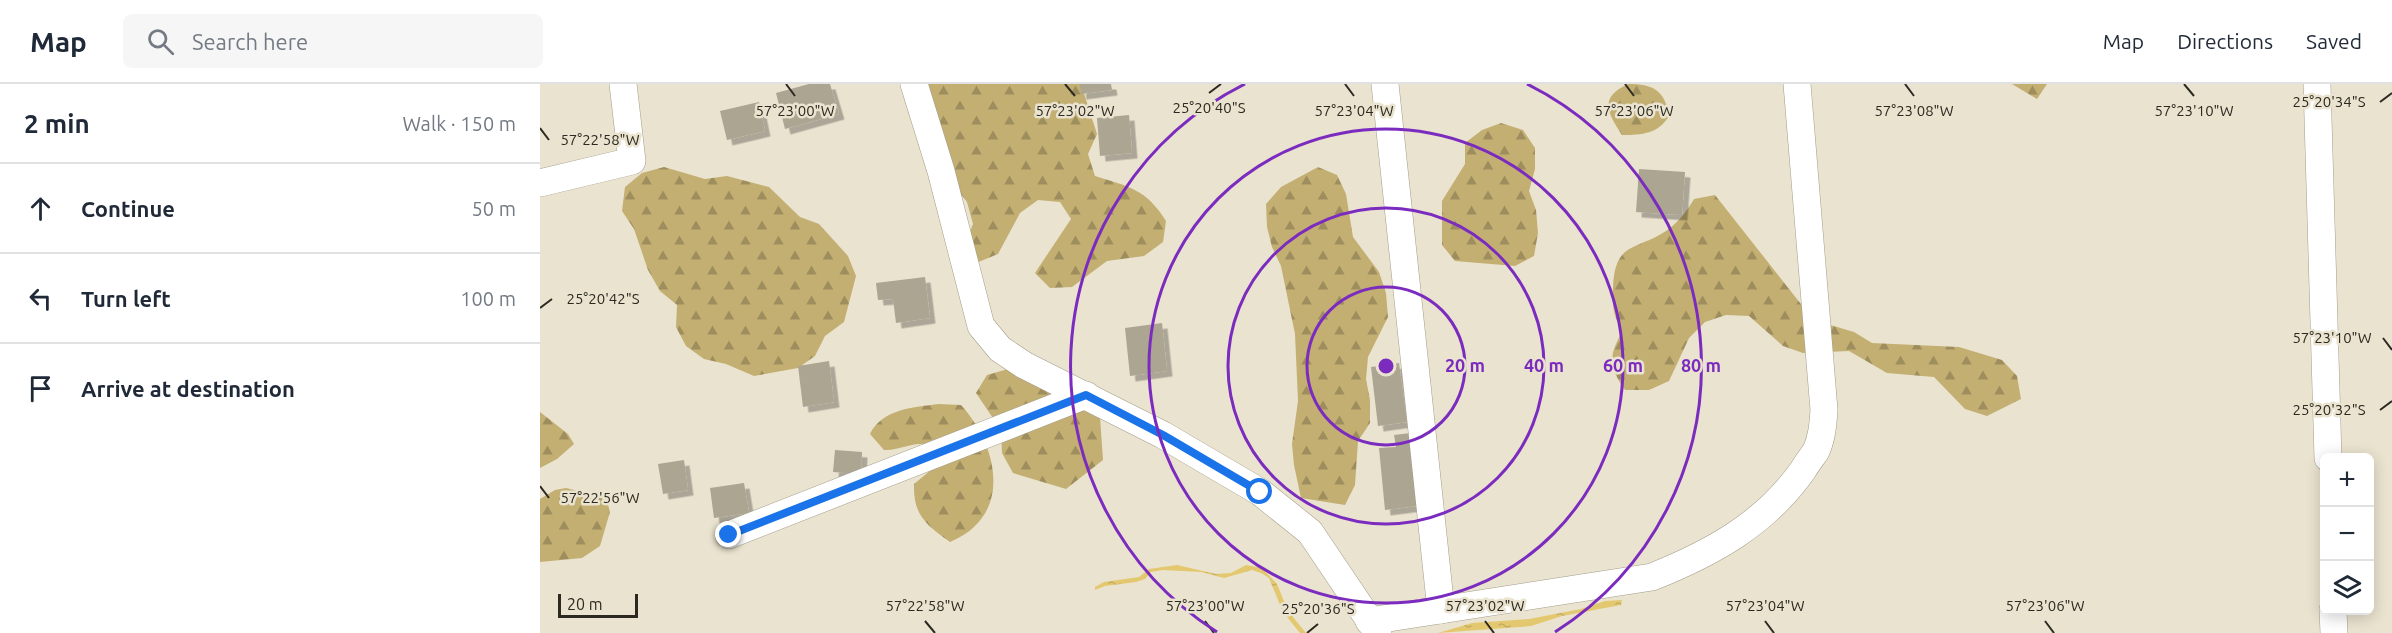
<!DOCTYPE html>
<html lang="en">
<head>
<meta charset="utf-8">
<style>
	:root { --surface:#fff; --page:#f6f6f7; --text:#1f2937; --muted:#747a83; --line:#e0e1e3 }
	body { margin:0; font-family:Ubuntu,sans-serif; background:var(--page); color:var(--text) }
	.controls { position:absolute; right:18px; bottom:18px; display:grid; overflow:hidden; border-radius:9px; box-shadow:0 3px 15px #0003 }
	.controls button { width:54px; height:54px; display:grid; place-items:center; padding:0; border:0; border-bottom:2px solid var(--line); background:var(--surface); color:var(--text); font:30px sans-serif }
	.scale { position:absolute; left:18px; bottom:15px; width:80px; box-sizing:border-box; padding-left:6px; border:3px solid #2b2921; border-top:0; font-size:16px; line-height:21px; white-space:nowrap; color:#2b2921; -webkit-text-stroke:4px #eae3cf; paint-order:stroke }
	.stop { position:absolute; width:18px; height:18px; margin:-14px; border:4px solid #1a73e8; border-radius:50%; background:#fff }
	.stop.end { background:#1a73e8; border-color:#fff; box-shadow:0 2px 6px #0008 }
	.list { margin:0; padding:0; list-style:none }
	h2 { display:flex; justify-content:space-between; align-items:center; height:78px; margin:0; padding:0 24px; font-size:26px }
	h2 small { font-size:20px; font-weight:400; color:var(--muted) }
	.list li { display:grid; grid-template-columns:39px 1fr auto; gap:18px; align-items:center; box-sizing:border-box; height:90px; padding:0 24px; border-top:2px solid var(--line) }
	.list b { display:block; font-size:22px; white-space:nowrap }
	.list em { font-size:20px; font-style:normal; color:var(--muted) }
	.icon { flex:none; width:33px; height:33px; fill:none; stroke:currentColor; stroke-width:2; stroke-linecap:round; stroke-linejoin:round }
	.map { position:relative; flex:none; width:1852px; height:549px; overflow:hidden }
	header { display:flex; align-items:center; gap:36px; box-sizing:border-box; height:84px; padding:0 30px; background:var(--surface); border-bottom:2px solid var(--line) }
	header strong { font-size:28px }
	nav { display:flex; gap:33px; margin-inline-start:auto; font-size:21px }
	.search { width:420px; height:54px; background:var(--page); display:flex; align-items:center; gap:15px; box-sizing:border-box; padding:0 21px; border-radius:9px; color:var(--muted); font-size:22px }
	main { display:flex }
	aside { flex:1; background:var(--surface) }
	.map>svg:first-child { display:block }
	.forest { fill:url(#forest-firs) }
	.water { fill:url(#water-ripples) }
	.building { fill:#aba592; filter:url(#shadow) }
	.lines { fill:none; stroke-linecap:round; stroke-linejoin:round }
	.minor-casing { stroke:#a39d8a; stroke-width:28 }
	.minor { stroke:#fff; stroke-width:27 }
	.route { stroke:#1a73e8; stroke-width:8 }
	.ticks { fill:none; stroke:#2b2921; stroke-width:2 }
	.ring { fill:none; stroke:#7b2cbf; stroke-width:3 }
	.ticks-label { font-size:15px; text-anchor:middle; fill:#2b2921; stroke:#eae3cf; stroke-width:5; stroke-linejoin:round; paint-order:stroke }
	.centre { fill:#7b2cbf; stroke:#eae3cf; stroke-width:3 }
	.ring-label { font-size:18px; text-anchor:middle; font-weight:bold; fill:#7b2cbf; stroke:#eae3cf; stroke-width:5; stroke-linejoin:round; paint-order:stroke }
</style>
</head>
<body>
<header>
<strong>Map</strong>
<div class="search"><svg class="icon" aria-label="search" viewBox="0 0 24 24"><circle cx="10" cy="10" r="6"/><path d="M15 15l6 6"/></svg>Search here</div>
<nav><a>Map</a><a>Directions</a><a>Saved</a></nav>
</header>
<main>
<aside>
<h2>2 min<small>Walk · 150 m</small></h2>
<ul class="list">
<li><svg class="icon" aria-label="ahead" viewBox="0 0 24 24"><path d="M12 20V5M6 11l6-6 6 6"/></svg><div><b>Continue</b></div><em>50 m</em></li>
<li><svg class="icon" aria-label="left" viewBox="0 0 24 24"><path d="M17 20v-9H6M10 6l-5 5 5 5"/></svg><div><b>Turn left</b></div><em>100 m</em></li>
<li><svg class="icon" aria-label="arrive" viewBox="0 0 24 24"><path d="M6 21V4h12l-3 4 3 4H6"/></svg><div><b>Arrive at destination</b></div></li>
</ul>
</aside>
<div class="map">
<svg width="1852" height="549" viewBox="0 0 1852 549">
	<defs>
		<pattern id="forest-firs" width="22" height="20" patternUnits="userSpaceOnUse" patternTransform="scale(1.5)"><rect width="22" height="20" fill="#c3af72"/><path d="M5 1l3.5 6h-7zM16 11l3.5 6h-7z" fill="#9f8e5d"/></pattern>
		<pattern id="water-ripples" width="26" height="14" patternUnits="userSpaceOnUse" patternTransform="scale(1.5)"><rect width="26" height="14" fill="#e3c86f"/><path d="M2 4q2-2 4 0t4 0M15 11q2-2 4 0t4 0" fill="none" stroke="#c3ac60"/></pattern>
		<filter id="shadow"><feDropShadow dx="5.5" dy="5.5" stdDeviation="0" flood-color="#0004"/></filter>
	</defs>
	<rect width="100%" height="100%" fill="#eae3cf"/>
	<g class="forest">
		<path d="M379,0H541L557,50L548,70L555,92C590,103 606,105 626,137L623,158L604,172L567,177L532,203L510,204L495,189L531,135L520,118L498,116L480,129L458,170L436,179L425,160L433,140L427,118L414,101Z"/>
		<path d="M1088,0C1113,0 1125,6 1129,32C1118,50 1102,51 1082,51C1068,29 1058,14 1088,0Z"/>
		<polygon points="1472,0 1507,0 1497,15"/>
		<polygon points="961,39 983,46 995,64 995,85 989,107 996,126 998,149 994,172 975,182 915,177 902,161 902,117 925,80 925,59 942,46"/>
		<polygon points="124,83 165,95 187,92 229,103 260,133 279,140 308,172 316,192 304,238 285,252 275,272 258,284 214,292 186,280 164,275 146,262 136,243 137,221 120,207 108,186 94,145 82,127 85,103 102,89"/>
		<polygon points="778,83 797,91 806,110 813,153 839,188 846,209 848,233 828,273 826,295 830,316 830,339 818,357 815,401 805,421 761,414 754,381 752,360 758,317 755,250 741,182 732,163 727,143 726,120 741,103"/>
		<path d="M1175,111L1268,229L1287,240L1314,248L1332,259L1419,263L1462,276L1477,292L1481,315L1447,332L1425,325L1394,293L1347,289L1309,267L1263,269L1243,262L1209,232L1186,231L1165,238L1149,254L1129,297L1109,306H1085C1069,283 1068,273 1082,248C1073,230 1072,223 1073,203C1075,157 1096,167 1126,147C1139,138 1146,128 1154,115Z"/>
		<polygon points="468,285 560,333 563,376 526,405 473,389 462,369 461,346 436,309 447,291"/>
		<path d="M399,320L421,321C459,363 473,432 410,458C386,441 373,431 374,400L391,386L388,361C372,357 360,367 344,366L330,350C342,325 374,323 399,320Z"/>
		<polygon points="0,328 28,350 34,360 17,375 0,384"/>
		<polygon points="26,404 58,412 67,417 70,428 60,462 42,474 0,478 0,415 15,406"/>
	</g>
	<g class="water">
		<polygon points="637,481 676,490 691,489 706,481 722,484 737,500 748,527 766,549 760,549 743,528 729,494 721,489 712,486 684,494 661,488 623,486 611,488 605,495 596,498 565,502 555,506 555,503 564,498 599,493 609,485"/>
		<polygon points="1082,516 1081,521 1022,532 991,542 898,549 932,539 989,535 1041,525 1065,517"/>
	</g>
	<g class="building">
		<polygon points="269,0 290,0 299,30 245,45 236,9"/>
		<polygon points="540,0 571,0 572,6 541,10"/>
		<polygon points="219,18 225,47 187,56 180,27"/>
		<polygon points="589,31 592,69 560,72 557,34"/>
		<polygon points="1099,85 1145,88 1142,131 1096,128"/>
		<polygon points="385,193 390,234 356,239 353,215 338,216 336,199"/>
		<polygon points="622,239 627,287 590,292 585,244"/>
		<polygon points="289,277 294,318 263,323 258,282"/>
		<polygon points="859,279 867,338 838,342 831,283"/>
		<polygon points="871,349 877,422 845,426 839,364 856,363 854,351"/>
		<polygon points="295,366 322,368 321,390 293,388"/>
		<polygon points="144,376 148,406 123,410 118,380"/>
		<polygon points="204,399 209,429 174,434 170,404"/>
	</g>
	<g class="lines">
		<g class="minor-casing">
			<g id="minor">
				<polyline points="374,0 401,87 441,242 460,265 484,281 623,351 720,408 770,448 838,549"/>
				<polyline points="845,0 901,526"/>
				<polyline points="1777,0 1788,374"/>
				<polyline points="0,99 92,77 83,0"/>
				<polyline points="189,451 546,311"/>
				<polyline points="1793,526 1794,549"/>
				<path d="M829,537L1112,493C1172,469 1225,440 1263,386C1267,379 1272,373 1276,367C1282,354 1283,340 1284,326L1257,0"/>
			</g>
		</g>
		<use href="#minor" class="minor"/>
	</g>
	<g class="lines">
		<polyline class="route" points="189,451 546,311 623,351 720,408"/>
	</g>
	<path class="ticks" d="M246,0L255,12M525,0L535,12M805,0L814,12M1085,0L1094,12M1365,0L1374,12M1644,0L1654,12M669,9L681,0M1840,18L1852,9M0,44L9,56M0,224L12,215M1843,254L1852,266M1840,326L1852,317M0,402L9,414M385,537L395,549M665,537L674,549M945,537L954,549M1225,537L1234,549M1505,537L1514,549M767,549L778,540"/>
	<g class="ring">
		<circle cx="846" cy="282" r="79"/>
		<circle cx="846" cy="282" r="158"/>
		<circle cx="846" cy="282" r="237"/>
		<path d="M677 548A315 315 0 0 1 705 0M987 0A315 315 0 0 1 1015 548"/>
	</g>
	<g class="ticks-label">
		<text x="1789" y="23">25°20'34"S</text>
		<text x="669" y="29">25°20'40"S</text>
		<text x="255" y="32">57°23'00"W</text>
		<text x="535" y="32">57°23'02"W</text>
		<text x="814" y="32">57°23'04"W</text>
		<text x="1654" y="32">57°23'10"W</text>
		<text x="1094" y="32">57°23'06"W</text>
		<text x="1374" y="32">57°23'08"W</text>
		<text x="60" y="61">57°22'58"W</text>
		<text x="63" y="220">25°20'42"S</text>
		<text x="1792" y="259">57°23'10"W</text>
		<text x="1789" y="331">25°20'32"S</text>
		<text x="60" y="419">57°22'56"W</text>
		<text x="385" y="527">57°22'58"W</text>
		<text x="665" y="527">57°23'00"W</text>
		<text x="945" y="527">57°23'02"W</text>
		<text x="1225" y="527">57°23'04"W</text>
		<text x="1505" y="527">57°23'06"W</text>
		<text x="778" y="530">25°20'36"S</text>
	</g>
	<circle cx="846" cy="282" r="9" class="centre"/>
	<g class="ring-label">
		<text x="925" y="288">20 m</text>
		<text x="1004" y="288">40 m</text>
		<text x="1083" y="288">60 m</text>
		<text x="1161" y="288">80 m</text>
	</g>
</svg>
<div class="controls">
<button>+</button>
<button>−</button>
<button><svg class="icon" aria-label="layers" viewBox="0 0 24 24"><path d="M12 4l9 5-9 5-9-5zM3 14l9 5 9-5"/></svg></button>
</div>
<div class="scale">20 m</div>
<div class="stop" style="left:720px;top:408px"></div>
<div class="stop end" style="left:189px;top:451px"></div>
</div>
</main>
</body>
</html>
